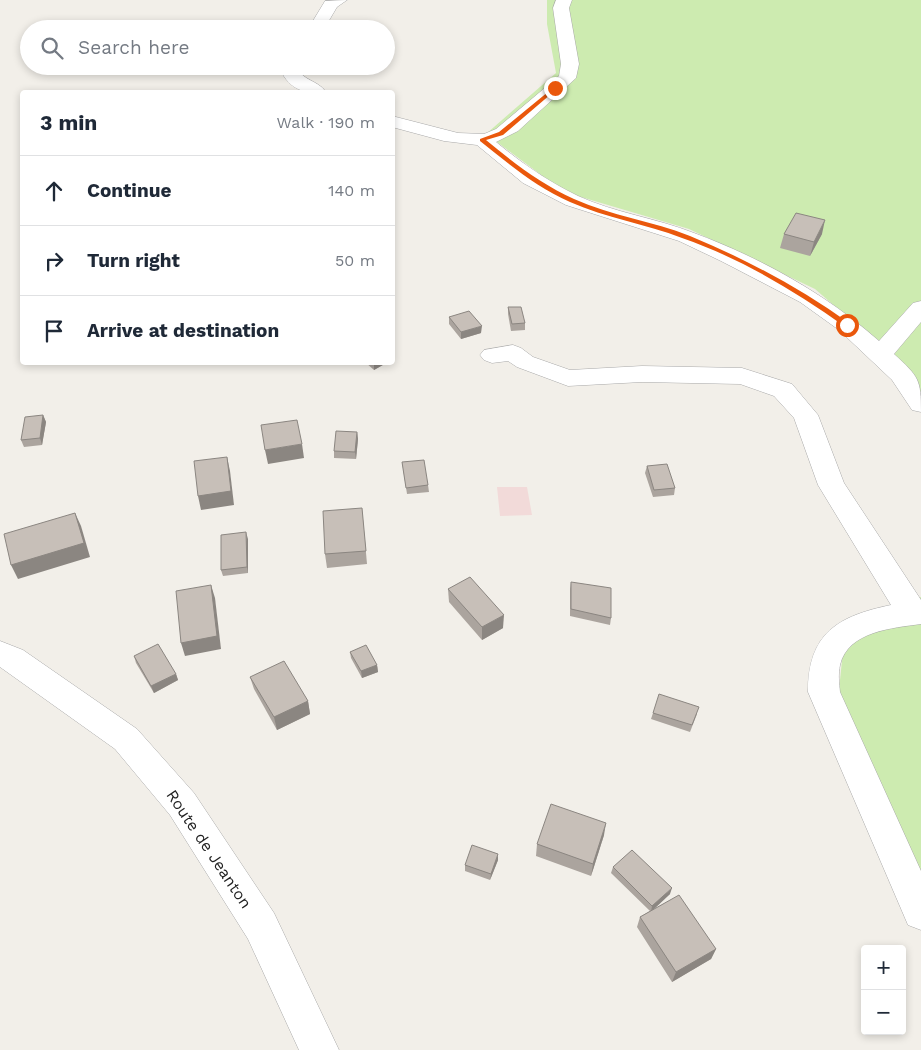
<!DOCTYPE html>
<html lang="en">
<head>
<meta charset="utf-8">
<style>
	:root { --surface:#fff; --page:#f6f6f7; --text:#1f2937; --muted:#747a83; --line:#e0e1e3 }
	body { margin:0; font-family:"Work Sans",sans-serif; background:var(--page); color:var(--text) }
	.controls { position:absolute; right:15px; bottom:15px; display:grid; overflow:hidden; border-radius:5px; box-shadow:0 2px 8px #0003 }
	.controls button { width:45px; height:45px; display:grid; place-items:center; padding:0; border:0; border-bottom:1px solid var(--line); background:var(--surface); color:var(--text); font:25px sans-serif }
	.stop { position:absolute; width:15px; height:15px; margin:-11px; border:4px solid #ea580c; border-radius:50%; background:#fff }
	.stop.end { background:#ea580c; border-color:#fff; box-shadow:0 1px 5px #0008 }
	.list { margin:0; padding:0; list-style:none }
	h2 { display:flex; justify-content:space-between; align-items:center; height:65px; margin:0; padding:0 20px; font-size:21px }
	h2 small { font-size:16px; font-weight:400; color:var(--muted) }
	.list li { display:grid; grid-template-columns:32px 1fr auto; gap:15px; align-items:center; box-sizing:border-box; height:70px; padding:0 20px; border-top:1px solid var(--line) }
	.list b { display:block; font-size:19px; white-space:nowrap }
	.list em { font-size:16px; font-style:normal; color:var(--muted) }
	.icon { flex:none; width:28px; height:28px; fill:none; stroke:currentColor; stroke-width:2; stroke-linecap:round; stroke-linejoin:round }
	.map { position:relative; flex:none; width:921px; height:1050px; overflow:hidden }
	.search { position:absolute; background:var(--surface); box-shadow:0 2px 8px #0003; left:20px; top:20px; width:375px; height:55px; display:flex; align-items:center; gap:12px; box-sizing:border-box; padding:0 18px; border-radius:28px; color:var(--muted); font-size:19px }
	.panel { position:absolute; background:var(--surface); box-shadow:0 2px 8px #0003; left:20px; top:90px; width:375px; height:275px; border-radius:5px }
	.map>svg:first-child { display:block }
	.commercial { fill:#f2dad9 }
	.grass { fill:#cdebb0 }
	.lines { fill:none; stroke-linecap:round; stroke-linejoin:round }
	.minor-casing { stroke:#a9a9a9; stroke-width:1 }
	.minor { fill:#fff; fill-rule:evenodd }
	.wall { fill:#aba49e }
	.shaded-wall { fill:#8b8681 }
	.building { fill:#c7bfb8; stroke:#8b8681 }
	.route { fill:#ea580c }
	.labels { text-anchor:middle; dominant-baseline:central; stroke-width:4.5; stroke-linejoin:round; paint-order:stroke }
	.near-street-label { font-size:16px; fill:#222; stroke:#fff }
</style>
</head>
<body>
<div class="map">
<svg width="921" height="1050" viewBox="0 0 921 1050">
	<rect width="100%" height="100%" fill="#f2efe9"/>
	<polygon class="commercial" points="497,487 527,487 532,515 500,516"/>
	<g class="grass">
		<polygon points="547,0 921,0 921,392 900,363 815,289 689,229 564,192 486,134 556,73 547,24"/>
		<polygon points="921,597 921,883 839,690 843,651 902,600"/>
	</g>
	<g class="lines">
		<g class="minor-casing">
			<g id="minor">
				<polygon points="347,0 337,7 324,29 308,29 325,1"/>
				<path d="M556,0H572L569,8L579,64L576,78L518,131L496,142C523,164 547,181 578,196C615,213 656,218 694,233C761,258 826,294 879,341L913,303L921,301V322L894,354C919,377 921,379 921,412L912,410L892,380L839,330L800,302L721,261L679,241L566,205L523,183L477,145L444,141L392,127V116L458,133L484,134L496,129L559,76L561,64L553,8Z"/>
				<path d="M279,66H296C302,81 318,80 326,92C303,95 287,88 279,66Z"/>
				<path d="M513,345L521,348L533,357L570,370L642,366L742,368L792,384L818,415L844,483L921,600V624C893,628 848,631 840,665C838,674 839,683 840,692L921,871V930L908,925L808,692C808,633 838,616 891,605L818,485L794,418L774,396L740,384L642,382L568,386L517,367L508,361L492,363L484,360L480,355L484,350Z"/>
				<polygon points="0,641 23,650 137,729 194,793 274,913 339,1050 299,1050 248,939 170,815 115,749 0,667"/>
			</g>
		</g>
		<use href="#minor" class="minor"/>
	</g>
	<g class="wall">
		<polygon points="784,234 822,234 810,256 780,248"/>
		<polygon points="508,307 525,323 525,330 511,331 508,314"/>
		<polygon points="449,317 481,333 461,339 449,324"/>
		<polygon points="365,362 388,362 374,370"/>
		<polygon points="43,415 46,422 42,445 24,447 21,440"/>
		<polygon points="357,432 358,439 356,459 334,458 334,451"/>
		<polygon points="402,462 428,485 429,492 407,494"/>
		<polygon points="647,466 675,488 674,495 653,497 645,473"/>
		<polygon points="362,508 367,564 327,568 325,554"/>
		<polygon points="248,539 248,573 223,576 221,570"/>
		<polygon points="571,582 611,618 610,625 570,616 570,589"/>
		<polygon points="448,589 503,628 482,640 449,602"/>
		<polygon points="350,652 377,665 378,672 362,678 351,658"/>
		<polygon points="134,656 176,674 178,680 154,693 136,663"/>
		<polygon points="250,677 308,701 310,714 277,730 254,689"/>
		<polygon points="653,713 697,714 690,732 651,719"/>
		<polygon points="604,835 591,876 536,856 537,844"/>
		<polygon points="498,860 490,880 465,871 465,865"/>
		<polygon points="613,867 670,894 652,910 716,949 711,959 672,982 637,927 640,917 650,911 611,873"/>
	</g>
	<g class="shaded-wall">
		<polygon points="825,220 822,234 810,256 814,242"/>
		<polygon points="482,326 481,333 461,339 461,332"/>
		<polygon points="375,362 388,362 374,370 374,363"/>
		<polygon points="43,415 46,422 42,445 40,438"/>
		<polygon points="357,432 358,439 356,459 355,452"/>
		<polygon points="302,444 304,458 268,464 265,450"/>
		<polygon points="227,457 230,471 234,505 201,510 198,496"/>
		<polygon points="75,513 81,526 90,557 18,579 11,565"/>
		<polygon points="246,532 248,539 248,573 247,567"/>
		<polygon points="211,585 215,598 221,649 185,656 181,643"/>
		<polygon points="504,615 503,628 482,640 482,627"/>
		<polygon points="377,665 378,672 362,678 361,671"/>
		<polygon points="176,674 178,680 154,693 151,686"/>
		<polygon points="308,701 310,714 277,730 274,717"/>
		<polygon points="606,823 604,835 591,876 593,864"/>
		<polygon points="498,854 498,860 490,880 491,874"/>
		<polygon points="672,888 670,894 651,912 652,906"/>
		<polygon points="716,949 711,959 672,982 676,972"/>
	</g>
	<g class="building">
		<polygon points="796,213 825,220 814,242 784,234"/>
		<polygon points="508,307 521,307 525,323 512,324"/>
		<polygon points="469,311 482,326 461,332 449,317"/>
		<polygon points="43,415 40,438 21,440 25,417"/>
		<polygon points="297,420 302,444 265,450 261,425"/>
		<polygon points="336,431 357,432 355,452 334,451"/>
		<polygon points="227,457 231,491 198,496 194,461"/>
		<polygon points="424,460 428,485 406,488 402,462"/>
		<polygon points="667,464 675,488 654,490 647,466"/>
		<polygon points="362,508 366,551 325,554 323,511"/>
		<polygon points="75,513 84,543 11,565 4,534"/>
		<polygon points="246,532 247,567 221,570 221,535"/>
		<polygon points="470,577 504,615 482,627 448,589"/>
		<polygon points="571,582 611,588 611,618 571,609"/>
		<polygon points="211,585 217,636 181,643 176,591"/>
		<polygon points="158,644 176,674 151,686 134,656"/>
		<polygon points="366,645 377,665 361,671 350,652"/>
		<polygon points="284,661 308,701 274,717 250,677"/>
		<polygon points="659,694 699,707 692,725 653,713"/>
		<polygon points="551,804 606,823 593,864 537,844"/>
		<polygon points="472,845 498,854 491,874 465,865"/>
		<polygon points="632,850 672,888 652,906 613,867"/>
		<polygon points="679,895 716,949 676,972 640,917"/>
	</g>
	<path class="route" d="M554,87L558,88L503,135L486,140C514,163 541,184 574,199C611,216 653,221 690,236C746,259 800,288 849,323V326H844C795,291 740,258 682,238C646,224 606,218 570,202C536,187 509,164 480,141V139L499,132Z"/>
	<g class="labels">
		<g class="near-street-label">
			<text transform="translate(209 849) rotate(56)">Route de Jeanton</text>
		</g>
	</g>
</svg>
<div class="controls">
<button>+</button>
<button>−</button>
</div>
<div class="stop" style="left:847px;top:325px"></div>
<div class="stop end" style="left:555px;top:88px"></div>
<div class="search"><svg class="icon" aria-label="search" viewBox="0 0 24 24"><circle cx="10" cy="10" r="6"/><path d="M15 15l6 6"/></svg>Search here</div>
<section class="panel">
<h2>3 min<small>Walk · 190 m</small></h2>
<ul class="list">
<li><svg class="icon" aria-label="ahead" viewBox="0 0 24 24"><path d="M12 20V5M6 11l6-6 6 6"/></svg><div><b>Continue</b></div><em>140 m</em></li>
<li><svg class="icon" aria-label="right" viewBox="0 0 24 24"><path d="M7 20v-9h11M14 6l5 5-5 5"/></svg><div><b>Turn right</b></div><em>50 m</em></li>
<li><svg class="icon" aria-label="arrive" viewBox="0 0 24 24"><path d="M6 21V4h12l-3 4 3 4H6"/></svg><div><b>Arrive at destination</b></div></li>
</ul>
</section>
</div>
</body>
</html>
